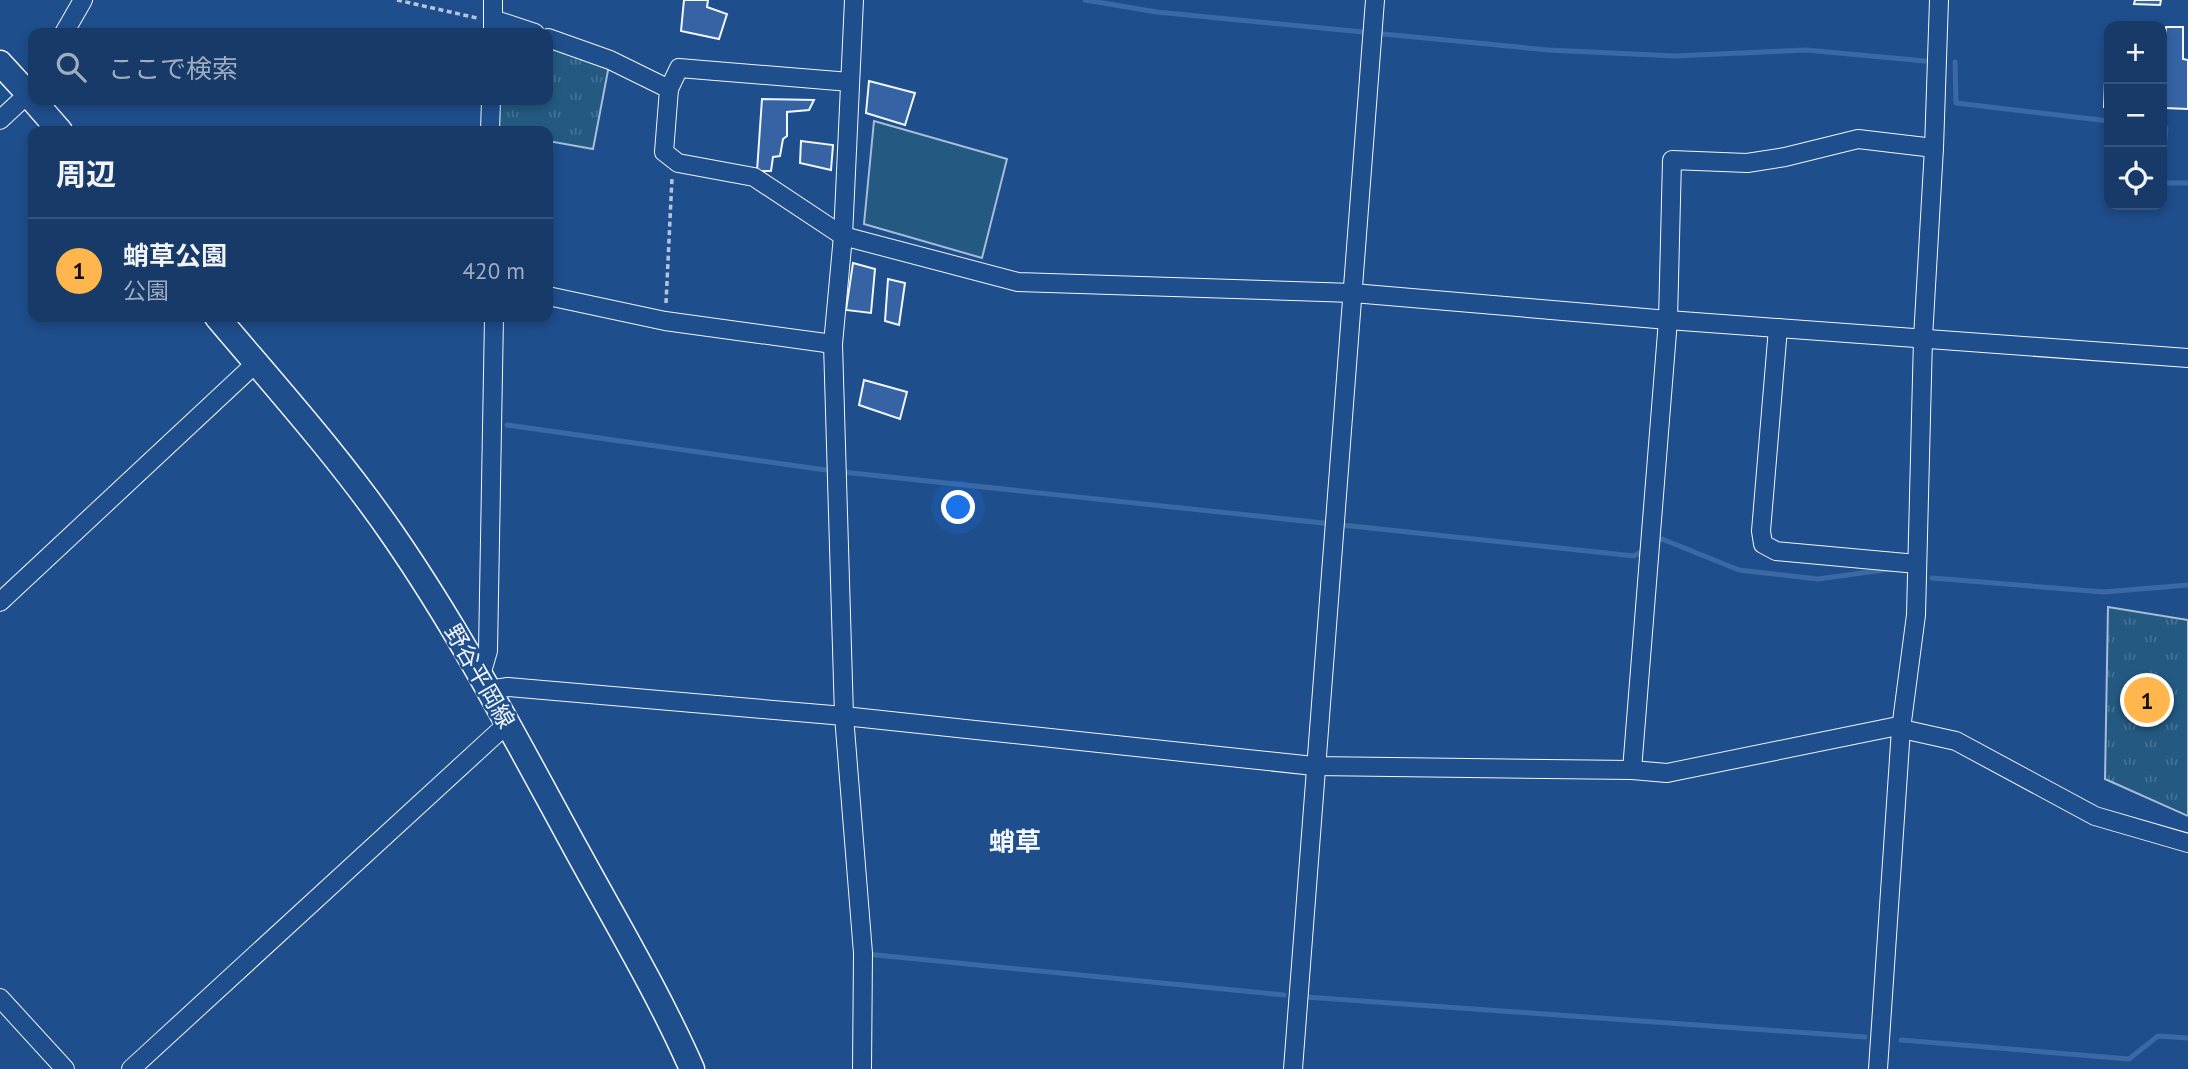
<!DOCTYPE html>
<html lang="ja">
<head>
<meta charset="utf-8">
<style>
	:root { --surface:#173a69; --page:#244571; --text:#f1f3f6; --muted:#9eadc0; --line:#36547d; --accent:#ffb74d }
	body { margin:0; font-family:"PT Sans","Noto Sans JP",sans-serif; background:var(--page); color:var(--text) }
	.controls { position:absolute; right:21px; top:21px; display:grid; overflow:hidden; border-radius:14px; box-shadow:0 4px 10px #0003 }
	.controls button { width:63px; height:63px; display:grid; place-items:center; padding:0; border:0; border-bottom:2px solid var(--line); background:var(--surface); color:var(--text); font:35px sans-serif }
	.you { position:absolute; left:959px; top:508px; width:24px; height:24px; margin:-18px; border:5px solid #fff; border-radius:50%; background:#1a73e8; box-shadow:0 0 0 10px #1a73e833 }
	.badge { display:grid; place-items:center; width:46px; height:46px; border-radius:50%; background:var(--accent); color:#111; font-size:23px; font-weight:700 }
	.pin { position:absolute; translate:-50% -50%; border:4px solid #fff; box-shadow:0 2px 7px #0006 }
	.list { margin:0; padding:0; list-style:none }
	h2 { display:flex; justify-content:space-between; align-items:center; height:91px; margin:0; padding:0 28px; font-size:30px }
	h2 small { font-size:23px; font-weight:400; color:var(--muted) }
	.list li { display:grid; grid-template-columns:46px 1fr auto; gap:21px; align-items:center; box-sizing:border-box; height:105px; padding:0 28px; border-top:2px solid var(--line) }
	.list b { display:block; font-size:26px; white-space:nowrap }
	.list p { margin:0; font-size:23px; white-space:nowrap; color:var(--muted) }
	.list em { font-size:23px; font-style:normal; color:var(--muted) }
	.icon { flex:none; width:38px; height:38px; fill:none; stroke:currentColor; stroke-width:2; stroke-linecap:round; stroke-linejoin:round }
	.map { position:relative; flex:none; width:2188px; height:1069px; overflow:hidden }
	.search { position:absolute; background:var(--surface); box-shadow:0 4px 10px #0003; left:28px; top:28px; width:525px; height:77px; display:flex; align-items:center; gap:18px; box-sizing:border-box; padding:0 24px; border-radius:14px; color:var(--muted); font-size:26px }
	.panel { position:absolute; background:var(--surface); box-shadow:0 4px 10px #0003; left:28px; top:126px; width:525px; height:196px; border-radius:14px }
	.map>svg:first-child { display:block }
	.park { fill:url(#park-tufts); stroke:#a8bbd7; stroke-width:2 }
	.pitch { fill:#245a82; stroke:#a8bbd7; stroke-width:2 }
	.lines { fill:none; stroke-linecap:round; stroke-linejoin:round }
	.stream { stroke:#3b69a3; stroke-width:5 }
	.building { fill:#3563a3; stroke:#f2f6ff; stroke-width:2 }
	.minor-casing { stroke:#f2f6ff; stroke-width:20 }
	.secondary-casing { stroke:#f2f6ff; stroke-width:27 }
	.path { stroke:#b3c4dc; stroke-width:3.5; stroke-dasharray:5 3.5; stroke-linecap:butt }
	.minor { stroke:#1f4e8c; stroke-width:18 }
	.secondary { stroke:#1f4e8c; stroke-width:24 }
	.labels { text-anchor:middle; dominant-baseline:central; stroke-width:5; stroke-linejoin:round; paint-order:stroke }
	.street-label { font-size:23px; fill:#f2f6ff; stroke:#1f4e8c }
	.quarter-label { font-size:26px; font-weight:bold; fill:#f2f6ff; stroke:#1f4e8c }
</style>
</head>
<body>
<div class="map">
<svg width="2188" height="1069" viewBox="0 0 2188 1069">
	<defs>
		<pattern id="park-tufts" width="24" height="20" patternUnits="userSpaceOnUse" patternTransform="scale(1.75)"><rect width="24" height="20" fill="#245a82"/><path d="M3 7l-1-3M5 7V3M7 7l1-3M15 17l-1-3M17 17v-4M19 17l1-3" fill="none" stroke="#447295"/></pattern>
	</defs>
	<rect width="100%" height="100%" fill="#1f4e8c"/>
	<g class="park">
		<polygon points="548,38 610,60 593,149 548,141 548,131 490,131 491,100 548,100"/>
		<polygon points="2108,607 2188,620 2188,816 2105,779"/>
	</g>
	<polygon class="pitch" points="874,121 1007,159 982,258 864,224"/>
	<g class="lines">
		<g class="stream">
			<polyline points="1085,0 1157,12 1548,50 1675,56 1806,50 1925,61"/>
			<polyline points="1955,62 1956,103 2109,121"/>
			<polyline points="2162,127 2166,128 2162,173"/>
			<polyline points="2162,183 2188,183"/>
			<polyline points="507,425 833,471 1634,556 1646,549"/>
			<polyline points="1654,544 1662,539 1739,570 1818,579 1891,569"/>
			<polyline points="1932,578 2104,592 2188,585"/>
			<polyline points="866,954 1284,995"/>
			<polyline points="1306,997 1865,1037"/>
			<polyline points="1901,1040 2129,1059 2158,1036 2188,1038"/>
		</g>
	</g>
	<g class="building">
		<polygon points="684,0 708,0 707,7 727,14 719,39 681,31"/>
		<polygon points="2135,0 2161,0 2160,5 2134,4"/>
		<polygon points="2166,27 2183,27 2183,59 2188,60 2188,109 2165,108"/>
		<polygon points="2106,55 2109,55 2109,107 2104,107"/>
		<polygon points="869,81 915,93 905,125 866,113"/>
		<polygon points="762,99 814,100 809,110 787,112 787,136 783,139 780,156 773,157 771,171 757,171"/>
		<polygon points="801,141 833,145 831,170 800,163"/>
		<polygon points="853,263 875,269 871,313 846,310"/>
		<polygon points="888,279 905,283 899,325 885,321"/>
		<polygon points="864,380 907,392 900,419 859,405"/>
	</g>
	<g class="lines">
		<g class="minor-casing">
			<g id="minor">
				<polyline points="854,0 843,236 833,344 844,716 863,953 862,1069"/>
				<polyline points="493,19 535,33"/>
				<polyline points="64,33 83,0"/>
				<polyline points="493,33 493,0"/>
				<polyline points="548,38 610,60 669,89 664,152 678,163 754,177 843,236 1018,282 1353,293 1668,320 2188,358"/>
				<polyline points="669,89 679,68 850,82"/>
				<polyline points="0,120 28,94 33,86"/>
				<polyline points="490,131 491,100"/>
				<polyline points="548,296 665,321 833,344"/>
				<polyline points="1778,328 1761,531 1763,544 1776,551 1917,564"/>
				<polyline points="0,602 256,363"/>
				<polyline points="481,675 488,651 494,317"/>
				<polyline points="488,690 508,687 844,716 1314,766 1632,770 1667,773 1893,727 1956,741 2095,816 2188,843"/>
				<polyline points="1632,770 1668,320 1672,160 1747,163 1785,157 1858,139 1934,148"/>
				<polyline points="0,998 65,1069"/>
				<polyline points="131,1069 507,724"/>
				<path d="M1293,1069C1318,712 1348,356 1375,0"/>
				<polyline points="1878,1069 1901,729 1916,615 1923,338 1934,148 1939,0"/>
			</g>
		</g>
		<g class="secondary-casing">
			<g id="secondary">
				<polyline points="0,63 33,99"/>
				<polyline points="33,100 60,131"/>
				<path d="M217,317C277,388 340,458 393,535C462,635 518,743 576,849C616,922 659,994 692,1069"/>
			</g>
		</g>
		<g class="path">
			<polyline points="397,0 477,18"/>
			<polyline points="666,303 672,178"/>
		</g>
		<use href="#minor" class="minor"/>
		<use href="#secondary" class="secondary"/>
	</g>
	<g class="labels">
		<g class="street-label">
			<text transform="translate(480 676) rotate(60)">野谷平岡線</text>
		</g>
		<g class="quarter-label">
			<text x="1015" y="841">蛸草</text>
		</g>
	</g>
</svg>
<div class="controls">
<button>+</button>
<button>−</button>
<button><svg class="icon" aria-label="locate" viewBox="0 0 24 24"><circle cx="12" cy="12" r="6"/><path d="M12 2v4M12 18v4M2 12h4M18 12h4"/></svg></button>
</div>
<div class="you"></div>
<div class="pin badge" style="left:2147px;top:700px">1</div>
<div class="search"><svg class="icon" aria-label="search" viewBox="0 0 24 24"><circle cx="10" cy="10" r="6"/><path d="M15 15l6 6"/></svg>ここで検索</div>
<section class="panel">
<h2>周辺<small></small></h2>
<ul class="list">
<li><span class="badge">1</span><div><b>蛸草公園</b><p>公園</p></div><em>420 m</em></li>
</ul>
</section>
</div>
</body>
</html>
